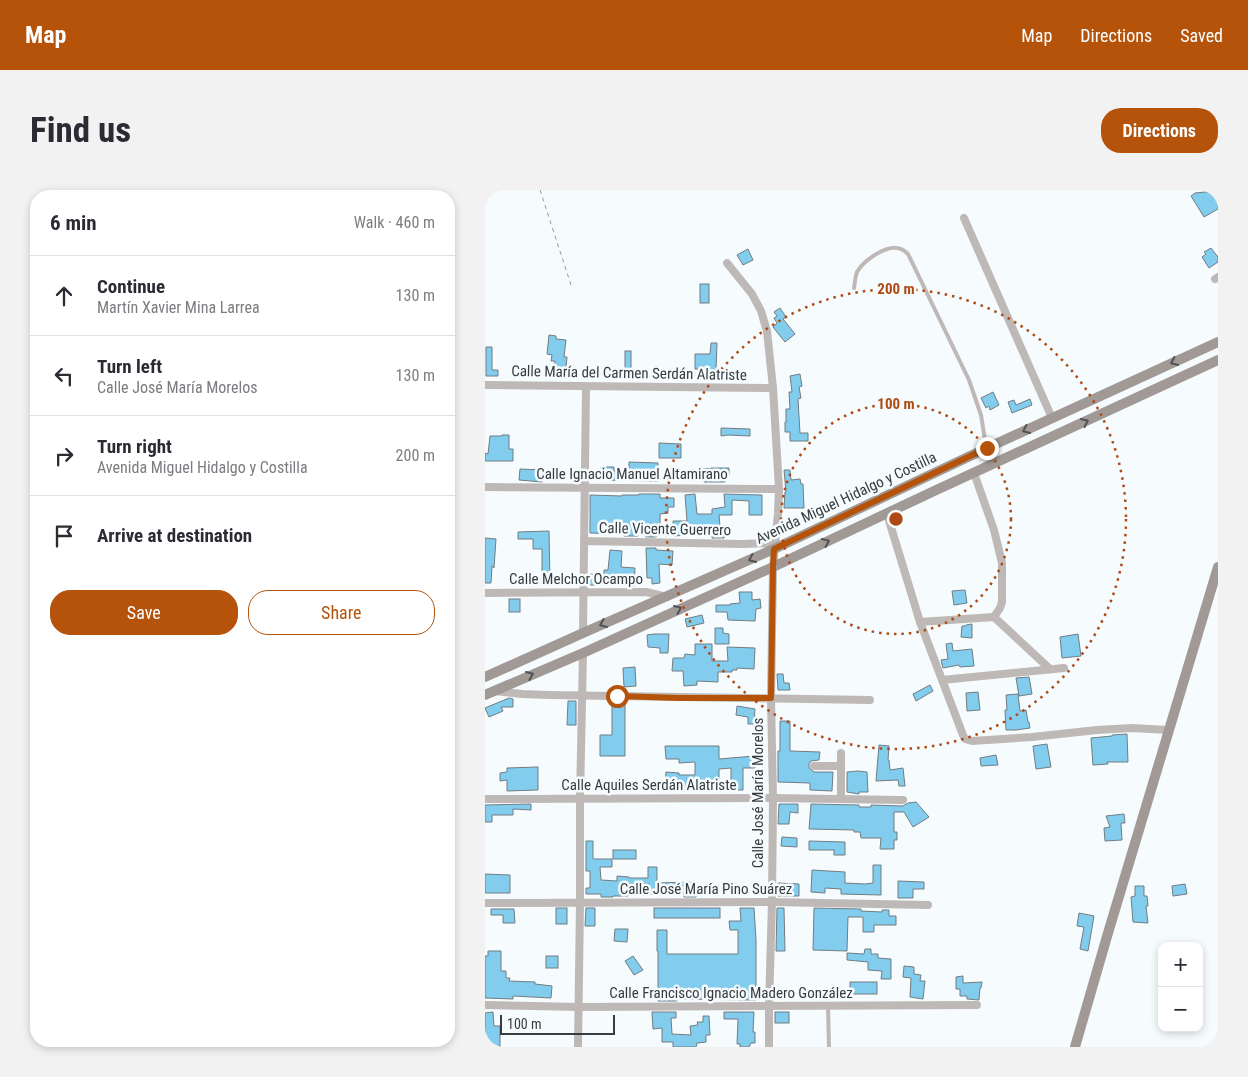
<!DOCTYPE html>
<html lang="en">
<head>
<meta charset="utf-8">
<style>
	:root { --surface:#fff; --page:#f2f2f3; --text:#2b2b33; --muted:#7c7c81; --line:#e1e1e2; --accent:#b45309 }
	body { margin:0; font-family:"Roboto Condensed",sans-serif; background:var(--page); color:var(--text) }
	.controls { position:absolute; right:15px; bottom:15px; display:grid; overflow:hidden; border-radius:10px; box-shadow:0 2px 8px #0003 }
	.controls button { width:45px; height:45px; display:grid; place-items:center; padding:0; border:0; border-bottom:1px solid var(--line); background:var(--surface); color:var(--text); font:25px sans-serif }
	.scale { position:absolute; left:15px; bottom:12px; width:115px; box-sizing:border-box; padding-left:5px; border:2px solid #373c3e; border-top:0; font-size:14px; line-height:18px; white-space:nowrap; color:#373c3e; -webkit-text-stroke:4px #f6fbfe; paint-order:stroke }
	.stop { position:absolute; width:15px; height:15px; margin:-11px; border:4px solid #b45309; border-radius:50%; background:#fff }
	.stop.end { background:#b45309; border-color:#fff; box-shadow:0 1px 5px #0008 }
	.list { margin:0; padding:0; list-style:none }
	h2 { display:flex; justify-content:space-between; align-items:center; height:65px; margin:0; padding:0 20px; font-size:21px }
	h2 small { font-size:16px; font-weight:400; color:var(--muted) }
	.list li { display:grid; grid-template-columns:32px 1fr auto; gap:15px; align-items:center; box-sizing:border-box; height:80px; padding:0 20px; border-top:1px solid var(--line) }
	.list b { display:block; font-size:19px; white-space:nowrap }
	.list p { margin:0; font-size:16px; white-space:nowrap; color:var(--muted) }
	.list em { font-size:16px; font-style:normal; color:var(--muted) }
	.actions { display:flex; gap:10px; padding:15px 20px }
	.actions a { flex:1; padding:11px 0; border:1px solid var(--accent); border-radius:20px; text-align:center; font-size:18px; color:var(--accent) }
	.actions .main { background:var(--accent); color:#fff }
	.icon { flex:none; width:28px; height:28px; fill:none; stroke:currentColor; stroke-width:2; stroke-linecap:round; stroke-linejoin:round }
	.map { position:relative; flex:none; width:733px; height:857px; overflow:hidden; border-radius:20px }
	header { display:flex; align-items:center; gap:30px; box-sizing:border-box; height:70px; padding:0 25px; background:var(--accent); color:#fff }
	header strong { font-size:24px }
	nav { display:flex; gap:28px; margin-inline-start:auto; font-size:18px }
	.intro { display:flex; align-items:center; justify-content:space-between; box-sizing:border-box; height:120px; padding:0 30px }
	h1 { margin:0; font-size:35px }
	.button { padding:12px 22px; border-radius:20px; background:var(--accent); color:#fff; font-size:18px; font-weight:700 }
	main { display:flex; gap:30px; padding:0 30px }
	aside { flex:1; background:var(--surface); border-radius:20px; box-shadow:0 2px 8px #0003 }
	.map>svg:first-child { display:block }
	.building { fill:#82cced; stroke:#717d83 }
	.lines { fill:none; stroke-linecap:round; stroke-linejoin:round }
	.path { stroke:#93989a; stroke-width:1; stroke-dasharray:4 4; stroke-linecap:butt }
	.lane { stroke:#beb9b6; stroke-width:4 }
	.street { stroke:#beb9b6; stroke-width:8 }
	.secondary { stroke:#a19995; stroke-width:10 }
	.oneway { stroke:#525354 }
	.route { stroke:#b45309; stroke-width:6 }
	.ring { fill:none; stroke:#ae4a14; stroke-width:2.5; stroke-dasharray:2.5 5 }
	.labels { text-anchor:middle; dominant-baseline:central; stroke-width:5; stroke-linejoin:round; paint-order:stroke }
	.street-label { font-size:15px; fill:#373c3e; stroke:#f6fbfe }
	.centre { fill:#ae4a14; stroke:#f6fbfe; stroke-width:2.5 }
	.ring-label { font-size:15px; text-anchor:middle; font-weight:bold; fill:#ae4a14; stroke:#f6fbfe; stroke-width:5; stroke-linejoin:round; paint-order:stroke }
</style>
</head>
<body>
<header>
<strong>Map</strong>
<nav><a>Map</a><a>Directions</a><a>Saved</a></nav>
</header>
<div class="intro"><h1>Find us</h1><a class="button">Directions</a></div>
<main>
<aside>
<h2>6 min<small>Walk · 460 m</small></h2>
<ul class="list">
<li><svg class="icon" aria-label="ahead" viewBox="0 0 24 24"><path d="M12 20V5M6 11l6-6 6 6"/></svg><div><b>Continue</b><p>Martín Xavier Mina Larrea</p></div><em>130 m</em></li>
<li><svg class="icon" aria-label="left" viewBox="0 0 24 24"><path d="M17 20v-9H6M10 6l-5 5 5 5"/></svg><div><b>Turn left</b><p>Calle José María Morelos</p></div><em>130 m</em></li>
<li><svg class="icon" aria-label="right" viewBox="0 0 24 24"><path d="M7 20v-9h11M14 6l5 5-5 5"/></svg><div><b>Turn right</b><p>Avenida Miguel Hidalgo y Costilla</p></div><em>200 m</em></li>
<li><svg class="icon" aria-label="arrive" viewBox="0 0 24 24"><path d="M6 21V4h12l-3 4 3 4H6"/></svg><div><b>Arrive at destination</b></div></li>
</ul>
<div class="actions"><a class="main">Save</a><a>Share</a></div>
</aside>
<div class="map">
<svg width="733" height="857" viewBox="0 0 733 857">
	<rect width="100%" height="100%" fill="#f6fbfe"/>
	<g class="building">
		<polygon points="731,1 733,19 719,27 706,6 710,3"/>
		<polygon points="726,58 733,67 733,72 724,78 717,67 721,64 719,62"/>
		<polygon points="263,59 268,70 258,75 252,65"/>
		<rect x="215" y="94" width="9" height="19"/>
		<polygon points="295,118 301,127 298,129 310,144 300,152 288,137 292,133 289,128 292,126 289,122"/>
		<polygon points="64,145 71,146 71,149 81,150 79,167 82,167 80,187 69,186 70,171 66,171 67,165 62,164"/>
		<polygon points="226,153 232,153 231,180 210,179 210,164 225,164"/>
		<polygon points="1,157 7,157 7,180 13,180 13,186 1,186"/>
		<rect x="140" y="161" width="6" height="27"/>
		<polygon points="315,184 317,196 314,197 316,208 313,209 315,243 323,243 323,251 305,251 305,242 300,242 300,232 301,232 301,219 305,219 304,202 307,202 305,186"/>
		<polygon points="508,202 514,215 505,220 504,216 501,218 496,208"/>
		<polygon points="545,209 547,215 527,223 523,212 529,210 531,215"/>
		<polygon points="236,238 265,239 265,246 243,245 236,246"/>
		<polygon points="17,245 24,245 24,259 28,259 28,271 0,271 0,263 3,264 5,246 17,246"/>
		<polygon points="174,253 196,254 196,268 174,268"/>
		<polygon points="144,272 173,273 173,291 119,290 119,284 116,284 116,277 129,277 129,281 144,281"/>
		<polygon points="229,278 244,278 244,285 241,285 240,292 219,292 219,285 217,285 216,279"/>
		<polygon points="35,279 58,280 57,292 34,290"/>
		<polygon points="299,280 305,280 306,290 315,289 316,294 318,294 319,318 299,318 300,302 301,302"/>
		<polygon points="154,304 175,304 175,308 189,308 189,317 183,317 183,323 175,324 175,345 172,345 171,347 161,347 160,337 153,337 153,346 139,346 139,344 105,343 105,305 137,306 137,305 154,305"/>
		<polygon points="210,304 212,324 227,324 227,319 240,317 239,304 277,305 277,325 264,325 264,311 247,310 247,325 234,325 235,336 240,337 239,348 227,348 227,338 214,338 214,336 202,338 202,345 189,346 188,331 202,331 200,305"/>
		<polygon points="64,341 65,393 57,393 57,359 48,359 48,349 33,349 33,342"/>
		<polygon points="0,348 11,349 9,378 7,376 6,393 0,393"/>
		<polygon points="161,358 171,358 171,360 188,361 187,375 174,374 175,393 167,394 167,388 162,388"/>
		<polygon points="125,360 137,361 136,377 150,378 149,396 141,395 141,392 112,391 112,395 104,395 105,384 119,385 119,380 123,380"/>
		<polygon points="480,400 482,413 469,415 467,401"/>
		<polygon points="254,402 267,402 267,410 275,409 276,418 271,419 270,431 243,430 242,422 231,422 231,415 245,415 245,414 255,413"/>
		<rect x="24" y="409" width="11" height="13"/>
		<polygon points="217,425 219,433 202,437 200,429"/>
		<polygon points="487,434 487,448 476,447 477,436 480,436 481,435"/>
		<polygon points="230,438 238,438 238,443 244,444 244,454 230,454"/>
		<polygon points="169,444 184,444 183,463 175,463 175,458 163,457 162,445"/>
		<polygon points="593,444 596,466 577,468 575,447"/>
		<polygon points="467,453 468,461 487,459 489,476 475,477 474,475 458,478 456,470 463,469 461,454"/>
		<polygon points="210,454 227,454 227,471 243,471 242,457 270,458 269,479 252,478 252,480 247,480 247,482 233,482 233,492 212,491 212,495 199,496 198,481 187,481 188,468 199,468 200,464 210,465"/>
		<polygon points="150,477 151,496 139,497 138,478"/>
		<polygon points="292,484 298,484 299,493 304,493 305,500 293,500"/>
		<polygon points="544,487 547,504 534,506 531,488"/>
		<polygon points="445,495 448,501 431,511 428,504"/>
		<polygon points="493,502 495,520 482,521 481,503"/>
		<polygon points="533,504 535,521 541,520 543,532 544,532 545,538 531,540 521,540 520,520 522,520 521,505"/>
		<polygon points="24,508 28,509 28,517 16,517 18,521 4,527 0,518"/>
		<polygon points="83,511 91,511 91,535 82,535"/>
		<polygon points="127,512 140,512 140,566 115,566 115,545 127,545"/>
		<polygon points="252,516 270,519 269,534 263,534 263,527 251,525"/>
		<polygon points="295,531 305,531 305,561 335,562 334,570 326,571 324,574 324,578 329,582 348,582 347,601 325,600 325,593 293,592 293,561 295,561"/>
		<polygon points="642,544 643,572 622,572 623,574 608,575 606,548 627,546 627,545"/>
		<polygon points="562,554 566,577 551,579 548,556"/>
		<polygon points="394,555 404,556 403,570 404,570 405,580 418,578 420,596 414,596 413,590 391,591"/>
		<polygon points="180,556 234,556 234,569 269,566 270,578 258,578 258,600 246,600 246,578 234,579 234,600 203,599 203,601 196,601 196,599 180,598 181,582 194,583 194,585 210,585 210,572 194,573 194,569 181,569"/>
		<polygon points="511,565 513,575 496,576 495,568"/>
		<polygon points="53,577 53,600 22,601 22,590 15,591 15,583 22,582 22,578"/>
		<polygon points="373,581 382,582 383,602 374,602 374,604 362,602 362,582"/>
		<polygon points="431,612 444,627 428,637 419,622 409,622 409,642 412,642 412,650 409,650 409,659 395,659 396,648 376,648 375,642 369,642 369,640 324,639 326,614 374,615 374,617 386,617 386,615 418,616 423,613"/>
		<polygon points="46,614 46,620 28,619 28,625 7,625 7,632 0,632 0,615"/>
		<polygon points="294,614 313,614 313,623 305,622 304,634 293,634"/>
		<polygon points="639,624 640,633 636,633 637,650 620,651 619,638 625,637 621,626"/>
		<polygon points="297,647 312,648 312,657 296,656"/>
		<polygon points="101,651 108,651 108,669 127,669 127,677 115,677 116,690 132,691 132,686 144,687 144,688 163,688 163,677 172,677 172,693 205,692 205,697 211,697 211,707 199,707 199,703 164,704 164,694 144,694 143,706 128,706 128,707 116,707 116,704 101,704 101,698 105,698 105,681 101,681"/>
		<polygon points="324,651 360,652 360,665 349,665 349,660 324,660"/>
		<rect x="128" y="660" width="23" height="9"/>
		<polygon points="388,675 396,675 396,705 356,704 356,699 340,698 340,703 326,702 327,680 360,682 360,693 380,694 388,693"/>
		<polygon points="0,684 25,685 25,703 0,703"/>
		<polygon points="413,691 439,692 439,699 428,699 428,708 413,708"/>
		<polygon points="293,693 314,694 314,706 293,706"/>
		<polygon points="700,694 702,704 688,706 687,696"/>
		<polygon points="650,696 659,696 659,706 662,706 663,716 661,716 663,733 648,732 646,707 650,706"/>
		<rect x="71" y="718" width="11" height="16"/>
		<polygon points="101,718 110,718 110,736 100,736"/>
		<rect x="169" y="718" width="66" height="10"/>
		<polygon points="255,718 269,718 271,750 271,810 192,809 192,811 173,811 173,761 172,761 172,740 182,740 182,764 253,764 253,740 245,740 244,731 256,731"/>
		<polygon points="292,718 299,718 300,761 291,761"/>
		<polygon points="329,718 376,719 376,721 397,722 397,720 404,720 404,726 411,726 411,735 389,735 389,742 378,742 378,727 363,727 362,761 328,760"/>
		<polygon points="6,719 29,719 30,733 18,733 18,725 6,725"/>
		<polygon points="594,723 609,726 603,761 595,759 599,737 592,736"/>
		<polygon points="130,739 143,739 142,752 129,751"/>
		<polygon points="380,759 386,759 386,764 393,764 393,768 406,769 406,789 396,789 397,781 383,780 383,772 362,770 362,763 379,764"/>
		<polygon points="3,761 16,761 16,781 21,781 21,788 25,788 24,791 50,792 50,794 67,796 66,808 28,806 28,809 0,808 0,766 3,766"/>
		<rect x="61" y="766" width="12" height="12"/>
		<polygon points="148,766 158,780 149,785 140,771"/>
		<polygon points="419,776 429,777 429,784 436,785 435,791 440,791 438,809 425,807 426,788 418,787"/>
		<polygon points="478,786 478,793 497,792 496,798 495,798 494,810 482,809 482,806 475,806 475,799 471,799 471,787"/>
		<rect x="365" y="792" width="27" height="12"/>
		<polygon points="8,822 9,836 15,836 15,857 0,857 0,823"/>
		<polygon points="167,822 191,822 191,828 186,828 187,844 206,845 205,836 213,835 212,832 218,832 218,826 224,826 225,845 221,845 221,852 212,853 211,857 188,857 188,852 177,852 177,838 168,839"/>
		<polygon points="239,822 269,822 268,842 270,842 270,853 266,853 264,857 255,857 255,854 252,854 253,829 239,829"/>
		<rect x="290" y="822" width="14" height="11"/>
	</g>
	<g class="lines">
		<polyline class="path" points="55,0 87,98"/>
		<g class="lane">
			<path d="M369,98C370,93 370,87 372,82C379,70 403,53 416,59C419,60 421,62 423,64L484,190L496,225L501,256"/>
			<polyline points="343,816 344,857"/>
		</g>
		<g class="street">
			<polyline points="479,28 567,228"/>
			<polyline points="242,73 267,104 276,121 282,141 288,198 294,299 293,323 288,377 286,508 288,608 287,712 284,816 284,857"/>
			<polyline points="730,89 733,87"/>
			<polyline points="0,195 288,198"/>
			<polyline points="489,283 509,340 517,373 517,412 515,418 509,427"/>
			<polyline points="0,297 294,299"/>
			<polyline points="402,324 435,432 478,545 480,549 487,551 547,547 612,540 647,538 683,540"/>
			<polyline points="99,351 257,354 290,353"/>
			<polyline points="0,403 161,402 182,407"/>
			<polyline points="435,432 509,427 565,479"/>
			<polyline points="98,443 101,197"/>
			<polyline points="457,490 579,478"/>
			<polyline points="10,501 37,504 64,505 385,510"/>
			<polyline points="356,563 356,609"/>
			<polyline points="329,576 356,576"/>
			<polyline points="0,609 288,608 418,610"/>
			<polyline points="0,713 287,712 443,715"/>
			<polyline points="0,815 94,817 492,815"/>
			<polyline points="93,857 95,713 95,609 98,463"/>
		</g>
		<g class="secondary">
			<polyline points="0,487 98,443 289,359 502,258 733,152"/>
			<polyline points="0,505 98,463 288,377 447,302 733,170"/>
			<polyline points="590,857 623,743 733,377"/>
		</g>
	</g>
	<defs><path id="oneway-chevron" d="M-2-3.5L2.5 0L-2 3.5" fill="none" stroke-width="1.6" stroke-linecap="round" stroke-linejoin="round" transform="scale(1.25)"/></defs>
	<g class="oneway">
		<use href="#oneway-chevron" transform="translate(689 172) rotate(155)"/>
		<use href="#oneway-chevron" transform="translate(600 232) rotate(-25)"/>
		<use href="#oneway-chevron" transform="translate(541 240) rotate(155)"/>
		<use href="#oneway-chevron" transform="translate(341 352) rotate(-25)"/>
		<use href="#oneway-chevron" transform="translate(267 369) rotate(156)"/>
		<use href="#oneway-chevron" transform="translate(193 419) rotate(-24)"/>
		<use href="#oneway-chevron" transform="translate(118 434) rotate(157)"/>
		<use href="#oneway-chevron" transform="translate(45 485) rotate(-23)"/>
	</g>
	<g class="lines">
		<polyline class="route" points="132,506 194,508 286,508 288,377 289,359 502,258"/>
	</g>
	<g class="ring">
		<circle cx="411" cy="329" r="115"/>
		<circle cx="411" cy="329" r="230"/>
	</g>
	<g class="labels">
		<g class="street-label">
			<text transform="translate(144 183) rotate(1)">Calle María del Carmen Serdán Alatriste</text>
			<text x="147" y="284">Calle Ignacio Manuel Altamirano</text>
			<text transform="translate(361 308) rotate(-25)">Avenida Miguel Hidalgo y Costilla</text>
			<text transform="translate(180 339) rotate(1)">Calle Vicente Guerrero</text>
			<text x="91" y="389">Calle Melchor Ocampo</text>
			<text x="164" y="595">Calle Aquiles Serdán Alatriste</text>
			<text transform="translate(273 603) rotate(-90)">Calle José María Morelos</text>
			<text x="221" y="699">Calle José María Pino Suárez</text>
			<text x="246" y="803">Calle Francisco Ignacio Madero González</text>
		</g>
	</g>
	<circle cx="411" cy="329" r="8" class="centre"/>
	<g class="ring-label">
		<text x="411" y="104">200 m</text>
		<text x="411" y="219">100 m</text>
	</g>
</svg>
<div class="controls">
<button>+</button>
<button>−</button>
</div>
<div class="scale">100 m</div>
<div class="stop" style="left:132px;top:506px"></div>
<div class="stop end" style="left:502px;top:258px"></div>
</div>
</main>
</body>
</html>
